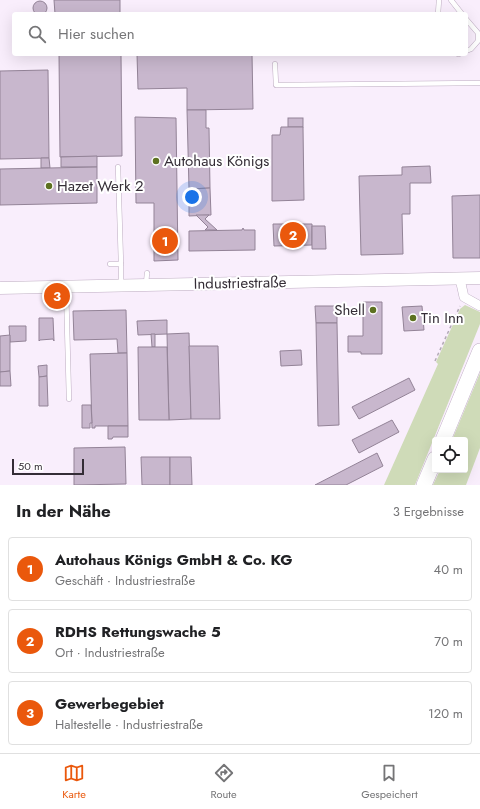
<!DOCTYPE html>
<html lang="de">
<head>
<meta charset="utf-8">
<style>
	:root { --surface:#fff; --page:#f2f2f2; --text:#202124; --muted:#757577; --line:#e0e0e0; --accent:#ea580c }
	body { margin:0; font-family:Jost,sans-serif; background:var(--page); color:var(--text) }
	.controls { position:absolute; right:12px; bottom:12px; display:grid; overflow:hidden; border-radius:4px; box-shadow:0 4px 16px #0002 }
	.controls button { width:36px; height:36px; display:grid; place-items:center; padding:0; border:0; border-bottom:1px solid var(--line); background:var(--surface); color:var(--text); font:20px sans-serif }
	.scale { position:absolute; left:12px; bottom:10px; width:72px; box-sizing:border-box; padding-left:4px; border:2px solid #342d36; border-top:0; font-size:11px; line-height:14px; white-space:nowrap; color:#342d36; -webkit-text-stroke:3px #fff; paint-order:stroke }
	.you { position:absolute; left:192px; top:197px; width:14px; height:14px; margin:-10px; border:3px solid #fff; border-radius:50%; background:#1a73e8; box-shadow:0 0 0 6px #1a73e833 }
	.badge { display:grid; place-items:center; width:26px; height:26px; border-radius:50%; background:var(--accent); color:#fff; font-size:13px; font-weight:700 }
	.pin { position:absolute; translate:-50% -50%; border:2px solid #fff; box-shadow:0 1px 4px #0006 }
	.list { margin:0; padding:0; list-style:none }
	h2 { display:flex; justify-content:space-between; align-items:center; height:52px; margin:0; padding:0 16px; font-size:17px }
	h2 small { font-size:13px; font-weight:400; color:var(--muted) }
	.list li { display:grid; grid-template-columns:26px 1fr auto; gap:12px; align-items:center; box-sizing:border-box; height:64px; margin:0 8px 8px; padding:0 8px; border:1px solid var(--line); border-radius:4px }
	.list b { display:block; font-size:15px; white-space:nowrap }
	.list p { margin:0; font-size:13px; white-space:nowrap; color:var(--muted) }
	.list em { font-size:13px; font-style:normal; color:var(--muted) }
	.icon { flex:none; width:22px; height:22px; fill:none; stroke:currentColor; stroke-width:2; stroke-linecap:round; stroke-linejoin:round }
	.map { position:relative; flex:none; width:480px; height:485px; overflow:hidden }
	.search { position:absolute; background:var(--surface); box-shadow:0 4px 16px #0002; left:12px; right:12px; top:12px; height:44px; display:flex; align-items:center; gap:10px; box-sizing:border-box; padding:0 14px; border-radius:4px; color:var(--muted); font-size:15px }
	.sheet { height:268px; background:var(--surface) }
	nav { display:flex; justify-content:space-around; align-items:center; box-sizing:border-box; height:56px; border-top:1px solid var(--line); background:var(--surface); font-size:11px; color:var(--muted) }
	nav a { display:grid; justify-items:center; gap:2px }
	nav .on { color:var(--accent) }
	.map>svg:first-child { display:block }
	.green { fill:#cfdbb8 }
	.building { fill:#c8b7cd; stroke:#938397 }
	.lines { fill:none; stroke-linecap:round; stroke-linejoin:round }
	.service-casing { stroke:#beadc2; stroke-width:5.5 }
	.minor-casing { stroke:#beadc2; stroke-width:10 }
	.tertiary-casing { stroke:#beadc2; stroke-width:13 }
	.primary-casing { stroke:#beadc2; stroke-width:16 }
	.path { stroke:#b3aab6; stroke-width:1.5; stroke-dasharray:3 3; stroke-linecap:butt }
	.service { stroke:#fff; stroke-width:4.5 }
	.minor { stroke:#fff; stroke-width:9 }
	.tertiary { stroke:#fff; stroke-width:12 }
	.primary { stroke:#fff; stroke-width:15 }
	.poi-dot { fill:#5d7120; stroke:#fff; stroke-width:1.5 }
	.labels { text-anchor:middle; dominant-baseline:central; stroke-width:4; stroke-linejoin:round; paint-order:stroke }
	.poi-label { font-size:15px; fill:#342d36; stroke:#fff; text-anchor:start }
	.street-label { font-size:15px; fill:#342d36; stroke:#fff }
</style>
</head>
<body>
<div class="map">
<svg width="480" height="485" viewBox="0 0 480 485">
	<rect width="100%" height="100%" fill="#f9eefc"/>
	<g class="green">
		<polygon points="465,305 480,312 480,324 415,485 384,485 438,364 436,362 460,309"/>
		<polygon points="480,373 480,448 466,485 433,485 440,470 465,470 465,440 452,440"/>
	</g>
	<g class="building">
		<polygon points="54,0 120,0 120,14 55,14"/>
		<circle cx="40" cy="8" r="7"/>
		<polygon points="59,54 121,54 122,156 60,157"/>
		<polygon points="137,54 252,54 253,109 187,110 187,88 138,89"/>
		<polygon points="48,70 49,158 0,159 0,71"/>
		<polygon points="187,110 206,110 206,128 209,128 210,188 189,189"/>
		<polygon points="135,117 176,118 178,260 154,261 154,203 136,203"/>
		<rect x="288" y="118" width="15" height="9"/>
		<polygon points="281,127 303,127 304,200 272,201 272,135 280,135"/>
		<polygon points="97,156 97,167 61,167 61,157"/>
		<polygon points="41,158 49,158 50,168 41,168"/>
		<polygon points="430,166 431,183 410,183 410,214 402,214 403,254 361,255 359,176 402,175 402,167"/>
		<polygon points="97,167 97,203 0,205 0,169"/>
		<polygon points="210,188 211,215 189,216 189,189"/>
		<polygon points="480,195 480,258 453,258 452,196"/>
		<polygon points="196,215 209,215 205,219 217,230 205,230 208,227"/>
		<polygon points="273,224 312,224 312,245 274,246"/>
		<polygon points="312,226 325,226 326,249 312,249"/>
		<polygon points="243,228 244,230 255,230 255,250 189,251 189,231 242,230"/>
		<polygon points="363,302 382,302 382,354 361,354 361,352 348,352 348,336 363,336"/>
		<polygon points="315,306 337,306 337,323 316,323"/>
		<polygon points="422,306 424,330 404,331 402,307"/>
		<polygon points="126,310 127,353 118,353 117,339 74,340 73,311"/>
		<polygon points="39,318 53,318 54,341 53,339 40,340 39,341"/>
		<polygon points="167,320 167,334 138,335 137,321"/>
		<polygon points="316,323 337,323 339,425 318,426"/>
		<polygon points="9,326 26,326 26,341 10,342"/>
		<polygon points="189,333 191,419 169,420 167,334"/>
		<polygon points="151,334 155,334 155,347 152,347"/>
		<polygon points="10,335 10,371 0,372 0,336"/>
		<polygon points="189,346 218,346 220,419 191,419"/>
		<polygon points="138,347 167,347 169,420 139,420"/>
		<polygon points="301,350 302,365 281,366 280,351"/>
		<polygon points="127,353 128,426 95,426 95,428 92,428 90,354"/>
		<polygon points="47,365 47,376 39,377 38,366"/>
		<polygon points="10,371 11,386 0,386 0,372"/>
		<polygon points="47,376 48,406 39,406 39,377"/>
		<polygon points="409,378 415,390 359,419 352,407"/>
		<polygon points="82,405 91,405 92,423 90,423 90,428 82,428"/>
		<polygon points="392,420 399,432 359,453 352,440"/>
		<polygon points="108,426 128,426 128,437 113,437 112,439 108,439"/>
		<polygon points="125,447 126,484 74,485 74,448"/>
		<polygon points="377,453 383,466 346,485 315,485"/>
		<polygon points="141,457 170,457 170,485 142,485"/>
		<polygon points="170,457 191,457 192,485 170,485"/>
	</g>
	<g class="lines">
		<g class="service-casing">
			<g id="service">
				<polyline points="451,0 462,14"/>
				<polyline points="438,14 439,0"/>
				<polyline points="466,19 478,33 478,41 471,49 466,51"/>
				<polyline points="458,54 459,54"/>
				<polyline points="275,64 276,85 480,83"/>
				<polyline points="118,167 121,264"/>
				<polyline points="110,264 121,264 121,284"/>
				<polyline points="146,284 147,273"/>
				<polyline points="66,287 69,399"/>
			</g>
		</g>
		<g class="minor-casing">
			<polyline id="minor" points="460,279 464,297 480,306"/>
		</g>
		<g class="tertiary-casing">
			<polyline id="tertiary" points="0,288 480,278"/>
		</g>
		<g class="primary-casing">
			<g id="primary">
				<polyline points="443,440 480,351"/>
				<polyline points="424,485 435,459"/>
			</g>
		</g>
		<polyline class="path" points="435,361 460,306"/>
		<use href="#service" class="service"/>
		<use href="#minor" class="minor"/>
		<use href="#tertiary" class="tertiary"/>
		<use href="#primary" class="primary"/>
	</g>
	<g class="poi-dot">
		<circle cx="156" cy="161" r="4"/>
		<circle cx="49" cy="186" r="4"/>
		<circle cx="373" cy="310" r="4"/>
		<circle cx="413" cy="318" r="4"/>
	</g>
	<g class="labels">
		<g class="poi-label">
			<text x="164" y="161">Autohaus Königs</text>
			<text x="57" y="186">Hazet Werk 2</text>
			<text x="365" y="310" text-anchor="end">Shell</text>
			<text x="421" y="318">Tin Inn</text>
		</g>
		<g class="street-label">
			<text transform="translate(240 283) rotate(-1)">Industriestraße</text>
		</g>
	</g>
</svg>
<div class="controls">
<button><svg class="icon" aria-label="locate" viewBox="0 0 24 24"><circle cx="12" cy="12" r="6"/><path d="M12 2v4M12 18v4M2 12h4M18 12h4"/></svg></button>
</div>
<div class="scale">50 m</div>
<div class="you"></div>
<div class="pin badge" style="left:165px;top:241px">1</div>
<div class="pin badge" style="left:293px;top:235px">2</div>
<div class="pin badge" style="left:57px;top:296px">3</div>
<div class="search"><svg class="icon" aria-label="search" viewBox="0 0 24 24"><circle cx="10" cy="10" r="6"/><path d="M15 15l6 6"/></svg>Hier suchen</div>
</div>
<section class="sheet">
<h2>In der Nähe<small>3 Ergebnisse</small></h2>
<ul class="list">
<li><span class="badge">1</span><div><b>Autohaus Königs GmbH &amp; Co. KG</b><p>Geschäft · Industriestraße</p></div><em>40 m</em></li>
<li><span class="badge">2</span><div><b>RDHS Rettungswache 5</b><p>Ort · Industriestraße</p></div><em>70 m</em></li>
<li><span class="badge">3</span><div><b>Gewerbegebiet</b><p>Haltestelle · Industriestraße</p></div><em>120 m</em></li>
</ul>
</section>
<nav>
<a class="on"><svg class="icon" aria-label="map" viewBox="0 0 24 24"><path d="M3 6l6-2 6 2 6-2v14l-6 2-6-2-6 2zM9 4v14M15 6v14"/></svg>Karte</a>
<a><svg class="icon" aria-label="directions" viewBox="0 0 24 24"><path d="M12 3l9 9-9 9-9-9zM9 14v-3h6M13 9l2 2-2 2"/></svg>Route</a>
<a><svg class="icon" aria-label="saved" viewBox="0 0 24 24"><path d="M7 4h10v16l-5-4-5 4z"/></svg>Gespeichert</a>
</nav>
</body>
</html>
